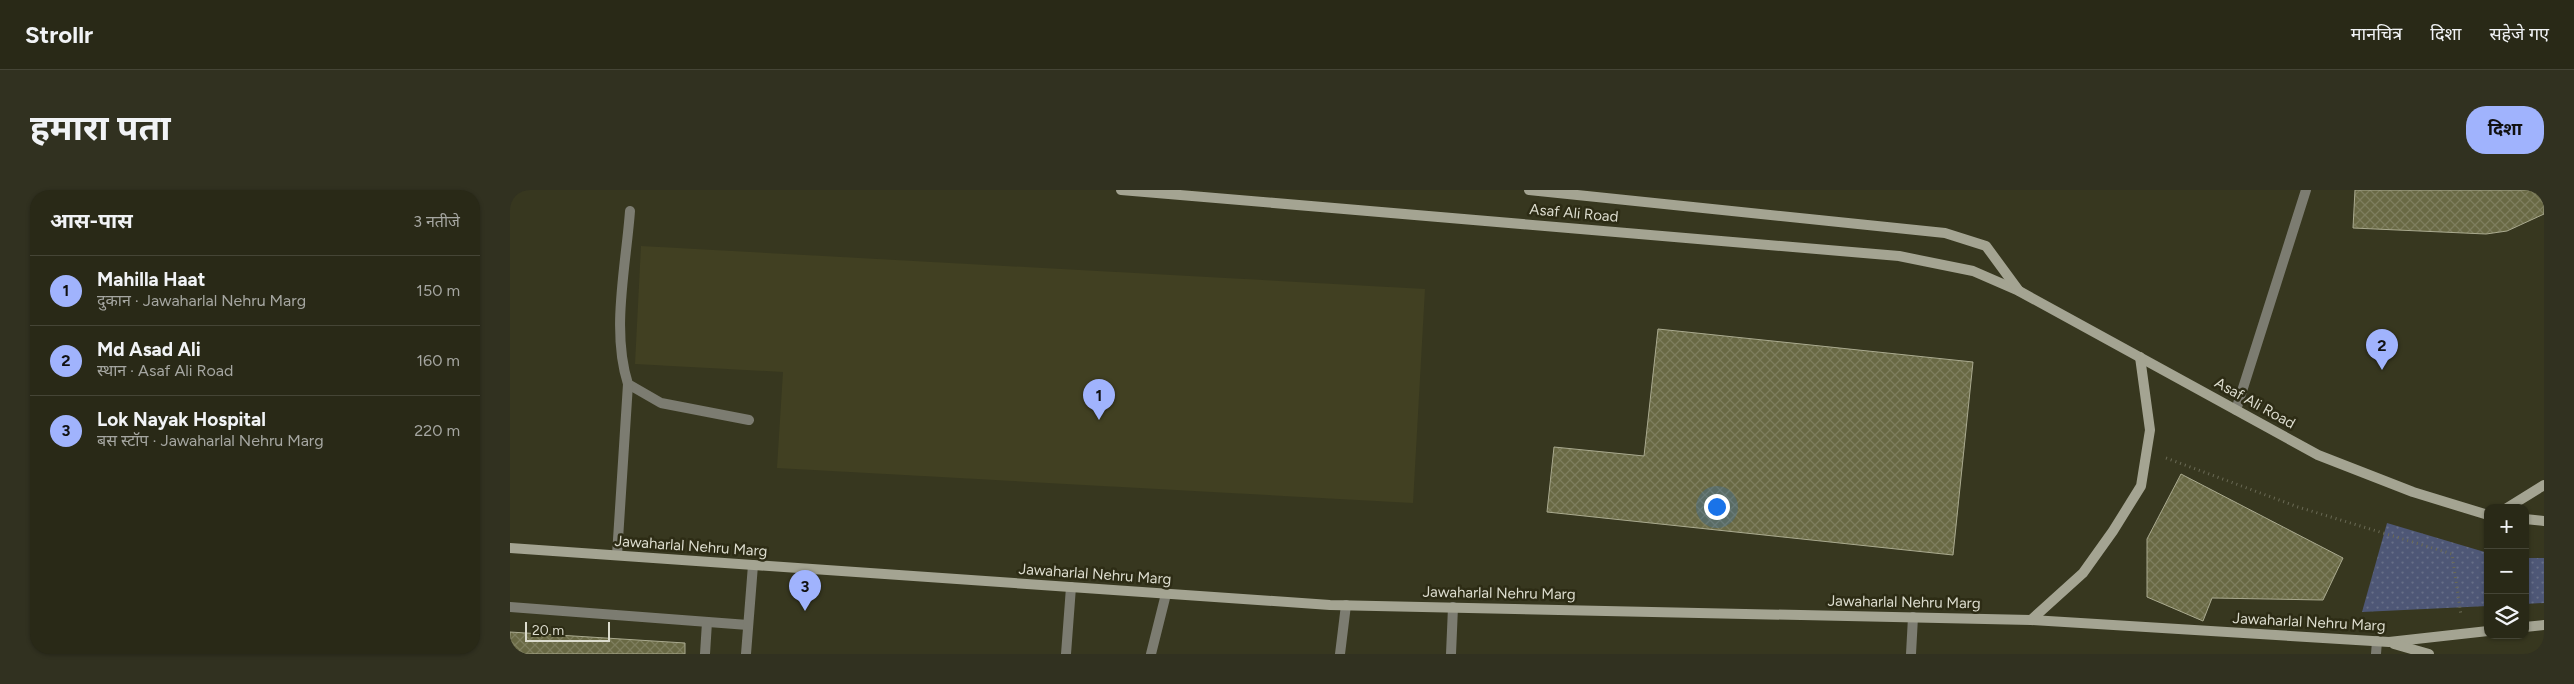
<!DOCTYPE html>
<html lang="hi">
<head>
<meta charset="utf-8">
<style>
	:root { --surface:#292917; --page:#313120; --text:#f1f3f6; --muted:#a5a6a1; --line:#454536; --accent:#a0b3fd }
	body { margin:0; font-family:Figtree,"Noto Sans Devanagari",sans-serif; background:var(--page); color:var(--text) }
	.controls { position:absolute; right:15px; bottom:15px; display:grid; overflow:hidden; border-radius:10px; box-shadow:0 1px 4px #0004 }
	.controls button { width:45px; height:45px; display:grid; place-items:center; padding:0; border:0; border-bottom:1px solid var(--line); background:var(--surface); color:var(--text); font:25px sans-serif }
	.scale { position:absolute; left:15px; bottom:12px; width:85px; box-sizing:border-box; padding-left:5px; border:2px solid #dcdcce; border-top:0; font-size:14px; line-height:18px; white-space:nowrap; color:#dcdcce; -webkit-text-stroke:4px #2d2c15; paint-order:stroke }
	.you { position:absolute; left:1206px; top:316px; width:18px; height:18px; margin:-12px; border:4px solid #fff; border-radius:50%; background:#1a73e8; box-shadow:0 0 0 8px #1a73e833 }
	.badge { display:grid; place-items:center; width:32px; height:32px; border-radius:50%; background:var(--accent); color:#111; font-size:16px; font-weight:700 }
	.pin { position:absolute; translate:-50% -41px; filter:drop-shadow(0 1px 2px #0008) }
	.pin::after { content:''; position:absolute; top:26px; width:18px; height:15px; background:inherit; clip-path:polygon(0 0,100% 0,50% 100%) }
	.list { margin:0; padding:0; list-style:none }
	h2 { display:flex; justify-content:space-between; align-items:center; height:65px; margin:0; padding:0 20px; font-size:21px }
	h2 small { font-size:16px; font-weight:400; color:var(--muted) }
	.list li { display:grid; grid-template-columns:32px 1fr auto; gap:15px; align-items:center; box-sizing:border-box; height:70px; padding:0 20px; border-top:1px solid var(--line) }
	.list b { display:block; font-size:19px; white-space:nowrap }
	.list p { margin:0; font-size:16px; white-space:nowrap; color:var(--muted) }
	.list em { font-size:16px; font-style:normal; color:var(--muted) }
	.icon { flex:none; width:28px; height:28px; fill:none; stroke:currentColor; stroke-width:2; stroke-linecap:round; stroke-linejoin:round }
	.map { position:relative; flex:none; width:2034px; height:464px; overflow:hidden; border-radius:20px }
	header { display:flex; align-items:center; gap:30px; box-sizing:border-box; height:70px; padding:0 25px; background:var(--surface); border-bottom:1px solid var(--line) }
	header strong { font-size:24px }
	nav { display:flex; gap:28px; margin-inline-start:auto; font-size:18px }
	.intro { display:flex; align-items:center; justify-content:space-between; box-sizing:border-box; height:120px; padding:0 30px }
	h1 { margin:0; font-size:35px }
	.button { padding:12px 22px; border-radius:20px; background:var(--accent); color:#111; font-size:18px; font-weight:700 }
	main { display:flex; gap:30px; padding:0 30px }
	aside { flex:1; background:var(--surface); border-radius:20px; box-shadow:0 1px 4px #0004 }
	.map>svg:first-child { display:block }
	.built { fill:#414022 }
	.green { fill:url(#green-dots) }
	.building { fill:url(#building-cross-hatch); stroke:#aaaa8f }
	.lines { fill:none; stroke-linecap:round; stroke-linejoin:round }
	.path { stroke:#6a6a55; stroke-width:3; stroke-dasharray:1 4; stroke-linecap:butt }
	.lane { stroke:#7c7c71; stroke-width:10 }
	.street { stroke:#7c7c71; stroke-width:10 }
	.secondary { stroke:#a4a492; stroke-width:10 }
	.labels { text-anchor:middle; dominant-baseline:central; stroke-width:5; stroke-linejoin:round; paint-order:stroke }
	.street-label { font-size:15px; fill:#dcdcce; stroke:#2d2c15 }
</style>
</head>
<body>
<header>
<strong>Strollr</strong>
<nav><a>मानचित्र</a><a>दिशा</a><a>सहेजे गए</a></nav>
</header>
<div class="intro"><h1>हमारा पता</h1><a class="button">दिशा</a></div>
<main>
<aside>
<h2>आस-पास<small>3 नतीजे</small></h2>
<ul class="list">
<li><span class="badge">1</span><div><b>Mahilla Haat</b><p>दुकान · Jawaharlal Nehru Marg</p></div><em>150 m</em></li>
<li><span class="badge">2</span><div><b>Md Asad Ali</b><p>स्थान · Asaf Ali Road</p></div><em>160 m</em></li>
<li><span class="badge">3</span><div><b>Lok Nayak Hospital</b><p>बस स्टॉप · Jawaharlal Nehru Marg</p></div><em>220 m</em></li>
</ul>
</aside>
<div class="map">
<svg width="2034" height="464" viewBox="0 0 2034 464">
	<defs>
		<pattern id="green-dots" width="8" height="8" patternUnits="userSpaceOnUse" patternTransform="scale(1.25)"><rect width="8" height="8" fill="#4e5776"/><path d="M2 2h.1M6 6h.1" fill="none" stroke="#676f88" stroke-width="1.8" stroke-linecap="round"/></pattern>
		<pattern id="building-cross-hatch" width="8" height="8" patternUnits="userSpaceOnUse" patternTransform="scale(1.25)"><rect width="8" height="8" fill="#696944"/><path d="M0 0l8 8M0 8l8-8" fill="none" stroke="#7e7e5e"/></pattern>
	</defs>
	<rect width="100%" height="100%" fill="#37371f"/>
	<polygon class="built" points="131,56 915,99 903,313 267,278 273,182 125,174"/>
	<g class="green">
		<polygon points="1877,333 1978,363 1978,416 1852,422"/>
		<polygon points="2015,368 2034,368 2034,413 2015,414"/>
	</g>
	<g class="building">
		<polygon points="1845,0 2034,0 2034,24 1997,41 1976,44 1843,38"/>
		<polygon points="1148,139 1463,172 1443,365 1037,322 1044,257 1134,266"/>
		<polygon points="1671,284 1833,368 1813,410 1702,408 1693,431 1637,407 1637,349"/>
		<polygon points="0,442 175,453 175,464 0,464"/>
	</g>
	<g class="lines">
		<polyline class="path" points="1656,268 1788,317 1942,364 1951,425"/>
		<g class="lane">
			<path d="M120,21C116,76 101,141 118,194L151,213L239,230"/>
			<polyline points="107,365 118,194"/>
			<polyline points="0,417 238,435"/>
			<polyline points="195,464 197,432"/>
			<polyline points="556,464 561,397"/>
			<polyline points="641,464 656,404"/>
			<polyline points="830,464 836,415"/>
			<polyline points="941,464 943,417"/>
			<polyline points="1401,464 1403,427"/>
			<polyline points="1866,464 1867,451"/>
		</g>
		<g class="street">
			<polyline points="1726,220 1796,0"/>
			<polyline points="236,464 243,375"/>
		</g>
		<g class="secondary">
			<polyline points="611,0 1389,66 1463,81 1509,101 1808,265 1903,302 1978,325"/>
			<polyline points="1019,0 1435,43 1476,56 1509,101"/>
			<polyline points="1997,318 2034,295"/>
			<polyline points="2015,329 2034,331"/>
			<polyline points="0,358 820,415 1521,430 1879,452 1978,441"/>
			<polyline points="1521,430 1573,383 1603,341 1631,296 1640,240 1630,167"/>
			<polyline points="2015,437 2034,435"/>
			<polyline points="1884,454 1919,464"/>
		</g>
	</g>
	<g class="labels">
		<g class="street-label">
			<text transform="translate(1064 23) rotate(5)">Asaf Ali Road</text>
			<text transform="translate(1745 213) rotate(29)">Asaf Ali Road</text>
			<text transform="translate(181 356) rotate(4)">Jawaharlal Nehru Marg</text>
			<text transform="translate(585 384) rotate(4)">Jawaharlal Nehru Marg</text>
			<text transform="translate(989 403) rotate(1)">Jawaharlal Nehru Marg</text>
			<text transform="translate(1394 412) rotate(1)">Jawaharlal Nehru Marg</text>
			<text transform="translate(1799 432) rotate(3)">Jawaharlal Nehru Marg</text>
		</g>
	</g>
</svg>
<div class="controls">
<button>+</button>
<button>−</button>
<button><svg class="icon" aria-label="layers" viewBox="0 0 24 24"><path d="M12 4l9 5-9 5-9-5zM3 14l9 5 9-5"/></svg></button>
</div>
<div class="scale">20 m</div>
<div class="you"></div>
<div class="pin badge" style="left:589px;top:230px">1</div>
<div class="pin badge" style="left:1872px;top:180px">2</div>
<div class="pin badge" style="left:295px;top:421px">3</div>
</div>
</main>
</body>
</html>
